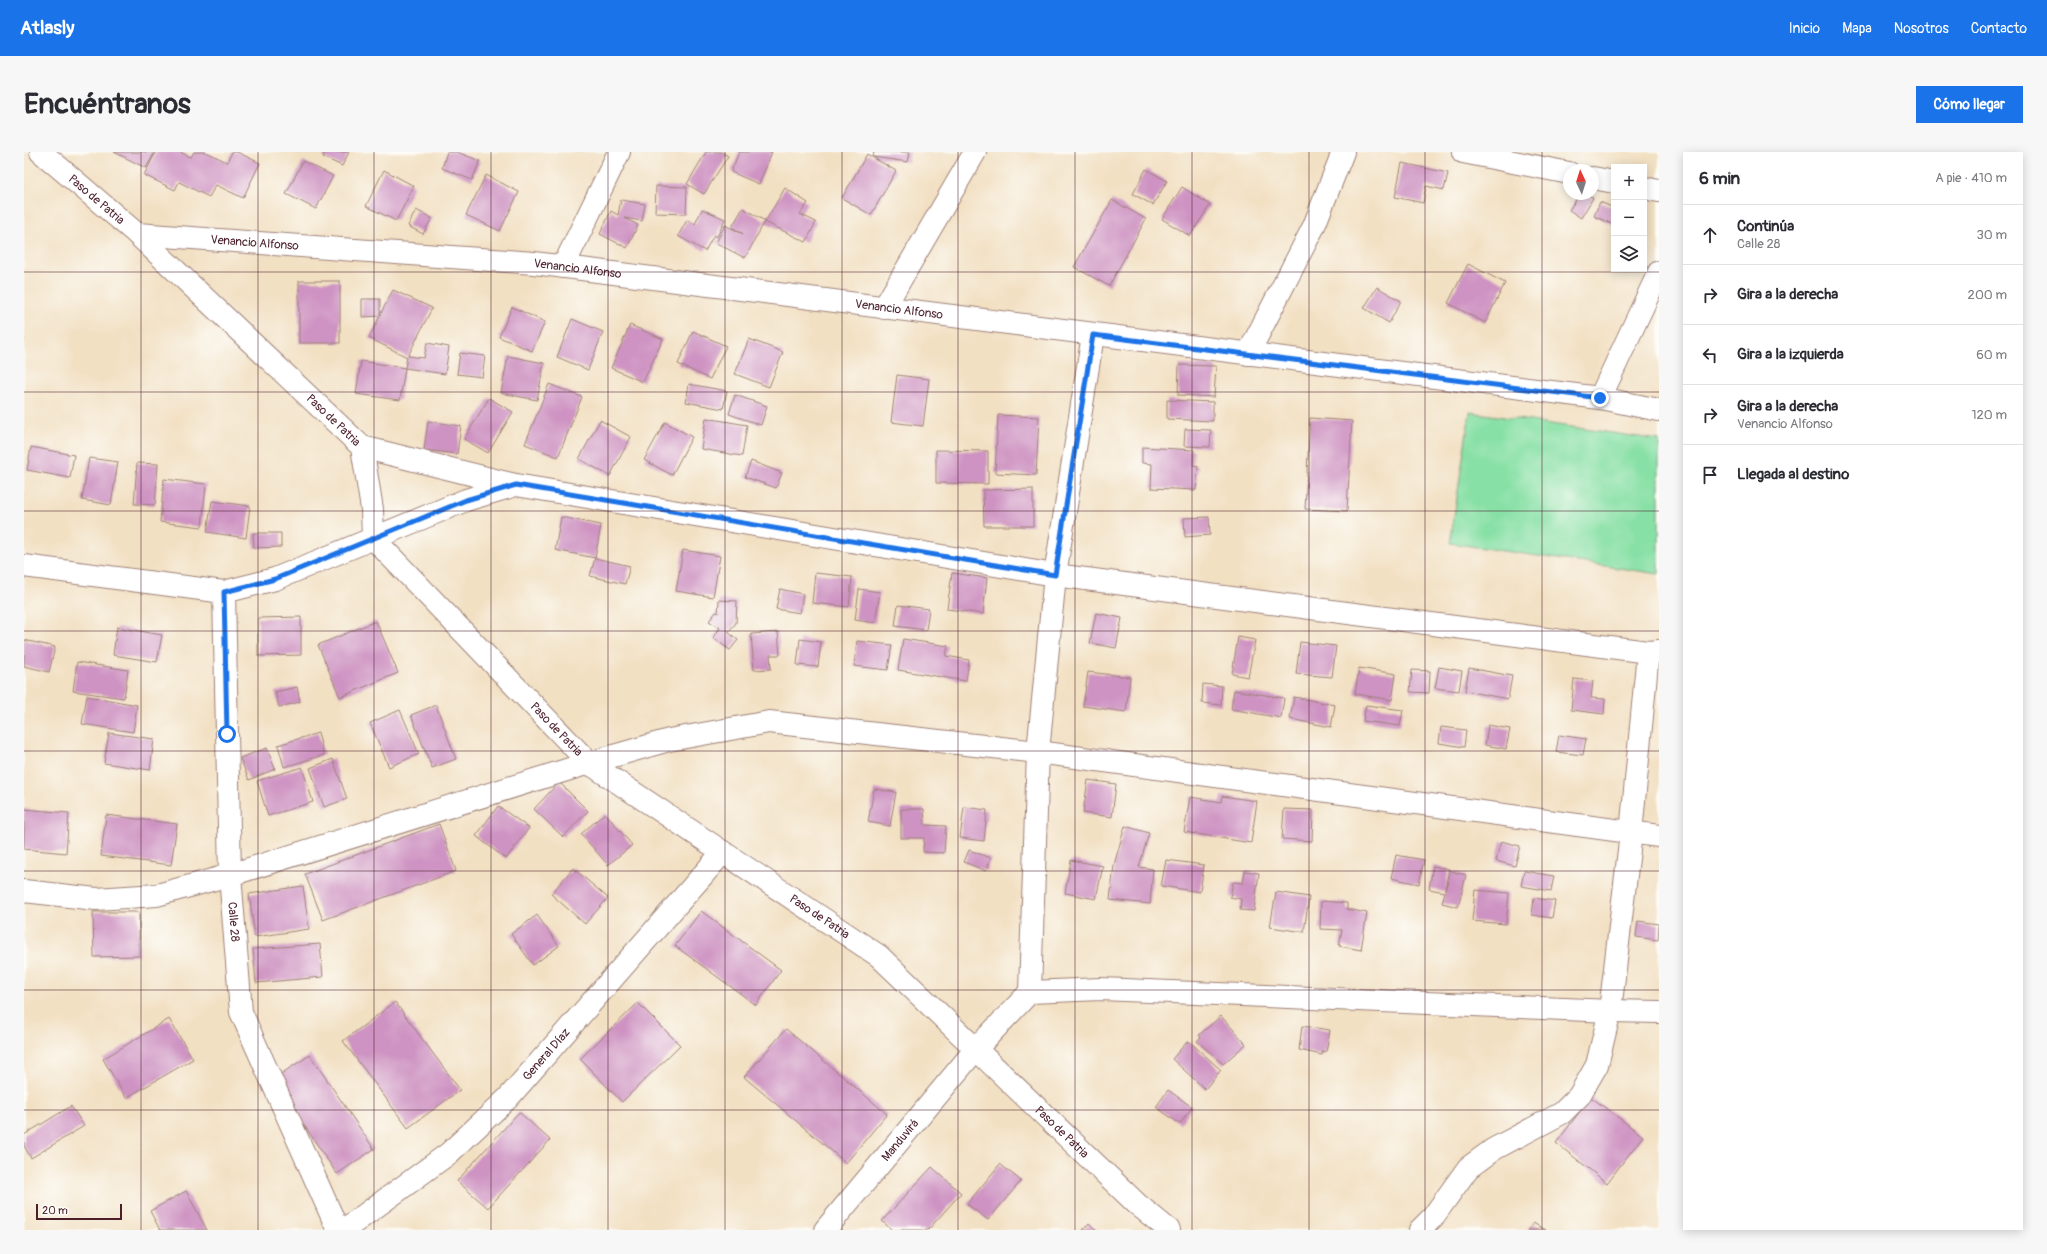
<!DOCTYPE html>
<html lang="es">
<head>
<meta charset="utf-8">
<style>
	:root { --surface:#fff; --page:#f7f7f7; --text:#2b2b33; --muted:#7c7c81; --line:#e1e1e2; --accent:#1a73e8 }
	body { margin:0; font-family:Pangolin,sans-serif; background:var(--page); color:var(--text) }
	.controls { position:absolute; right:12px; top:12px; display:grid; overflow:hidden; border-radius:0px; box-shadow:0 2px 10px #0003 }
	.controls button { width:36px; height:36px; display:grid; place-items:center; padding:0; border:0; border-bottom:1px solid var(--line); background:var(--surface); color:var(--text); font:20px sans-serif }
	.compass { position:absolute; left:1539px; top:12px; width:36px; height:36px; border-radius:50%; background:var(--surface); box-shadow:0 2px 10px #0003; rotate:356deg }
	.scale { position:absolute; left:12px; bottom:10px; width:86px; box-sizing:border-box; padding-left:4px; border:2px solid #4a1f2b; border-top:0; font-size:11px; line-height:14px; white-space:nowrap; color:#4a1f2b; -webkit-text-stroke:3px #fdfcf7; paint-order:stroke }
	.stop { position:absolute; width:12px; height:12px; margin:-9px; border:3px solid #1a73e8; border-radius:50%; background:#fff }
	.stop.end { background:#1a73e8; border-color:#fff; box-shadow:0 1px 4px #0008 }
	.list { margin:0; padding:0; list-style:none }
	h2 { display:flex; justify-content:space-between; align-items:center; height:52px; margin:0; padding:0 16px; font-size:17px }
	h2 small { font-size:13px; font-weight:400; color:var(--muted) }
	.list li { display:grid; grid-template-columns:26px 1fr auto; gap:12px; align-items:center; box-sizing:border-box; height:60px; padding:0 16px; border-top:1px solid var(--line) }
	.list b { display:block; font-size:15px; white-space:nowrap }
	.list p { margin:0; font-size:13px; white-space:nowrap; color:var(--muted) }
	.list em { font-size:13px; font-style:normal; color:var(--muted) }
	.icon { flex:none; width:22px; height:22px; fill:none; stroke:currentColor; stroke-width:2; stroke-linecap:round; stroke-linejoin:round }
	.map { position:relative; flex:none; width:1635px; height:1078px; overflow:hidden; border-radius:0px }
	header { display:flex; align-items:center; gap:24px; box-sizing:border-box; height:56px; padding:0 20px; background:var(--accent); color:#fff }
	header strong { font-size:19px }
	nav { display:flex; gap:22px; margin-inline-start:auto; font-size:14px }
	.intro { display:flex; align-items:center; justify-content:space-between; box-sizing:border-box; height:96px; padding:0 24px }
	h1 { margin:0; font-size:28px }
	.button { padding:10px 18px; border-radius:0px; background:var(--accent); color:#fff; font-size:14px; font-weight:700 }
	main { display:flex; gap:24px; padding:0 24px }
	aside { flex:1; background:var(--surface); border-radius:0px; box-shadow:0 2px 10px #0003 }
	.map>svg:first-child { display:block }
	.green { fill:#87e0a5; stroke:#688068 }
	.building { fill:#ce93c2 }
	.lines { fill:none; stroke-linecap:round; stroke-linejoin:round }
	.minor-casing { stroke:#9e8077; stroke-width:24 }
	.minor { stroke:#fff; stroke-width:22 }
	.route { stroke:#1a73e8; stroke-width:5 }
	.grid { fill:none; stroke:#4a1f2b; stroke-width:1; stroke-opacity:0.55 }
	.labels { text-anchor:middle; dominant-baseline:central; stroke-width:3; stroke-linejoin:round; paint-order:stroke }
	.street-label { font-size:12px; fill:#4a1f2b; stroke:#fdfcf7 }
</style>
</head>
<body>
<header>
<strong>Atlasly</strong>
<nav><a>Inicio</a><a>Mapa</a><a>Nosotros</a><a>Contacto</a></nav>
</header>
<div class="intro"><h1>Encuéntranos</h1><a class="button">Cómo llegar</a></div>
<main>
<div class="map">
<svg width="1635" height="1078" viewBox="0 0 1635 1078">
	<rect width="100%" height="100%" fill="#fdfcf7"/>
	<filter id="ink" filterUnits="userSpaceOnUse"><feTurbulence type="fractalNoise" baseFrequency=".025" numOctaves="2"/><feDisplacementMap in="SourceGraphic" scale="8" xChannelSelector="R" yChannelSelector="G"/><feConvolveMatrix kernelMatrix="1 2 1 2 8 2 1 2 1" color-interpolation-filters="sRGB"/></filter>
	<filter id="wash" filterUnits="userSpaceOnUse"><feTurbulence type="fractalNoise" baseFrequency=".012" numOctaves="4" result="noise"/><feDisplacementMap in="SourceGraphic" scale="16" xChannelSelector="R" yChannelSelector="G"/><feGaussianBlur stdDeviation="0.9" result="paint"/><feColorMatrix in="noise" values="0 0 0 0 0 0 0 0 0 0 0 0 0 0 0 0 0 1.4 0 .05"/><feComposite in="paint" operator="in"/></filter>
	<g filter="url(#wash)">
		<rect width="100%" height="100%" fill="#f2e0c3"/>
		<polygon class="green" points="1446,260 1635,288 1635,422 1426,391"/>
		<g id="blocks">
			<g class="building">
				<polygon points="90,0 131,0 122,16"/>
				<polygon points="132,0 156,0 167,5 170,0 182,0 203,10 208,0 213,0 236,11 219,46 192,33 185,45 155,30 151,38 120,23"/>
				<polygon points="301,0 325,0 318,14 299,5"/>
				<polygon points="423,0 433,0 456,9 448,28 418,16"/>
				<polygon points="682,0 697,0 704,4 680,42 663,32"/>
				<polygon points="715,0 748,0 735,32 707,20"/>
				<polygon points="850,0 886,0 884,10 849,5"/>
				<polygon points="843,2 872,19 847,63 818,46"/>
				<polygon points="279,9 309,24 292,57 262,42"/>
				<polygon points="1378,11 1424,21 1420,38 1402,34 1399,51 1371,45"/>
				<polygon points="1122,17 1143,29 1129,53 1109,42"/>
				<polygon points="360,18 390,34 372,69 342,54"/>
				<polygon points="462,23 495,40 476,79 442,63"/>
				<polygon points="632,34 663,35 662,62 631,61"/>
				<polygon points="1158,35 1186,53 1166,84 1138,67"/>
				<polygon points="761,36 784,51 776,62 792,70 782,90 741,70"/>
				<polygon points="1556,42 1563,42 1569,46 1557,66 1545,58"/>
				<polygon points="597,48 621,52 618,69 600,66 614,73 603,96 576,82 587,59 594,63"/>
				<polygon points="1088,48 1122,67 1085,134 1050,115"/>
				<polygon points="1576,50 1590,56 1590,73 1570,64"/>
				<polygon points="719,56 741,69 721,106 692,91 701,73 719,82 708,75"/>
				<polygon points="678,57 701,67 693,85 690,83 681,99 654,84 663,68 671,72"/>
				<polygon points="392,58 408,66 399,82 384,74"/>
				<polygon points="1444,112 1481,131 1461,171 1424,151"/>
				<rect x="275" y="129" width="41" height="62"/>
				<polygon points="1353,135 1377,149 1365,171 1340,156"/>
				<polygon points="369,138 408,156 384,204 400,206 403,191 425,195 421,222 381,216 383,205 345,186 356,164 338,165 338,147 356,147 356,163"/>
				<polygon points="488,155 521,170 508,199 475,185"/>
				<polygon points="548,167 579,180 564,218 533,205"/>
				<polygon points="606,173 639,187 619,230 587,216"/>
				<polygon points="669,179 702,194 686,227 654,212"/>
				<polygon points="725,187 759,200 745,235 711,222"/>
				<polygon points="436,201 461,204 458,225 433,222"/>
				<polygon points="484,204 520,211 513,248 477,241"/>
				<polygon points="337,209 381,216 376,248 332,242"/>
				<polygon points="1155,213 1192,214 1190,245 1154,243"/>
				<polygon points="873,223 905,227 899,274 867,270"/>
				<polygon points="525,232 558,245 534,305 501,292"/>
				<polygon points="665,232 703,239 699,257 662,250"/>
				<polygon points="711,243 743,254 737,273 705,262"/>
				<polygon points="465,246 489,260 464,301 440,287"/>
				<polygon points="1143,248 1189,250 1189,269 1143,267"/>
				<polygon points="974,263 1015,265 1012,323 971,321"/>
				<polygon points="682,266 723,273 718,304 677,297"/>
				<polygon points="1286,266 1328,269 1323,359 1281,357"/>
				<polygon points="576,268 607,285 586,324 555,307"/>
				<polygon points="404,269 437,274 433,302 400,298"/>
				<polygon points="641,270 668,285 648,323 620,308"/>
				<polygon points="1161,277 1187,278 1186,295 1160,294"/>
				<polygon points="7,295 50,303 46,326 3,318"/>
				<polygon points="1118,295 1170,298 1169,313 1174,314 1172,338 1127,336 1128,312 1118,311"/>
				<polygon points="912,298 964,299 964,332 912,331"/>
				<polygon points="65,306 94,310 87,353 58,348"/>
				<polygon points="727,309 758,321 752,336 721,325"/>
				<polygon points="113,311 134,312 131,353 110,352"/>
				<polygon points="140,327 182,332 178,375 136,370"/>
				<polygon points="1009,337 1009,374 960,374 959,338"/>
				<polygon points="188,349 226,354 222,386 183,380"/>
				<polygon points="537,365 577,373 571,406 606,414 601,432 566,424 571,406 531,398"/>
				<polygon points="1185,365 1186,383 1161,385 1160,366"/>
				<polygon points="229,381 257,381 257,395 230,396"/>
				<polygon points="659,398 696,404 689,445 652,439"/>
				<polygon points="791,421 828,425 825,455 788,451"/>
				<polygon points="928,421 963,426 959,462 923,457"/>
				<polygon points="756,437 779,442 776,461 752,457"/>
				<polygon points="835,437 856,440 851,471 831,468"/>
				<polygon points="695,448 713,449 712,471 704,480 714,488 706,498 689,486 696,476 685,469 692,460 694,461"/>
				<polygon points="874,453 905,457 902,478 871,474"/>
				<polygon points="1072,461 1098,466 1092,496 1066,491"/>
				<polygon points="277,465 277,503 234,504 234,466"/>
				<polygon points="352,469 374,521 316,545 294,493"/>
				<polygon points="93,475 138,483 133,510 89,503"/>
				<polygon points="754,480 756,503 746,503 747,517 730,518 727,482"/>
				<polygon points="1214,485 1231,488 1224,525 1208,522"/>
				<polygon points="776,487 797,490 794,515 773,513"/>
				<polygon points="879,487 924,494 922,504 945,508 942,529 874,518"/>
				<polygon points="0,488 31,495 25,520 0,514"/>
				<polygon points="833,489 868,493 864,518 830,514"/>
				<polygon points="1276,490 1312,494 1308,525 1272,522"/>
				<polygon points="53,510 104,518 100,546 49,539"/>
				<polygon points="1415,515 1438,519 1435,539 1411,536"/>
				<polygon points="1335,516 1372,522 1368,548 1331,542"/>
				<polygon points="1445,516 1488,524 1484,547 1441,539"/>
				<polygon points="1388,518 1406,519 1405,541 1386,540"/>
				<polygon points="1064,520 1106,525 1102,560 1059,554"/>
				<polygon points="1550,527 1569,529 1567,546 1581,547 1580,562 1547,558"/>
				<polygon points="1179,532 1198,534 1197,553 1178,551"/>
				<polygon points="273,535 276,550 255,555 251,540"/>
				<polygon points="1210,538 1260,546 1257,566 1207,557"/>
				<polygon points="63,544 113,553 109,580 58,572"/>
				<polygon points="1270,545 1311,553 1307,575 1266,567"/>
				<polygon points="412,553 432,607 408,616 387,563"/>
				<polygon points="1342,553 1379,558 1376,574 1339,569"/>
				<polygon points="376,558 395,602 365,615 346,571"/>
				<polygon points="1464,573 1486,577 1482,597 1461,593"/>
				<polygon points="1417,575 1442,578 1440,595 1415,591"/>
				<polygon points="85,581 130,587 126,618 80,611"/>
				<polygon points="294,581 300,603 260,615 254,593"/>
				<polygon points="1535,583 1562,587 1559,603 1532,600"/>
				<polygon points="243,596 251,617 225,628 216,606"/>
				<polygon points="309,607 323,647 300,655 286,616"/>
				<polygon points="278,615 289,650 244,664 233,629"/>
				<polygon points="1064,628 1092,632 1088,665 1059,661"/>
				<polygon points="535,630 564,659 539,685 510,657"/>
				<polygon points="850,637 872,640 866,674 844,670"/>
				<polygon points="1198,644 1233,649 1227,691 1160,680 1166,645 1197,650"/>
				<polygon points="474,654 505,676 482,707 452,684"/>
				<polygon points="940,655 963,658 960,689 936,686"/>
				<polygon points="0,657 45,661 42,701 0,697"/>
				<polygon points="877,657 900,657 901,673 922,674 920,701 899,700 900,686 877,686"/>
				<polygon points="1260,657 1289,658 1288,689 1258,687"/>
				<polygon points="581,661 608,693 584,713 557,682"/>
				<polygon points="82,663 153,672 147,713 77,704"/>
				<polygon points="415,672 432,719 299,768 281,722"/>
				<polygon points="1101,674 1125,681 1115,715 1129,717 1126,752 1086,748 1090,713"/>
				<polygon points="1477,689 1496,694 1491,714 1472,709"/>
				<polygon points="945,698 967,706 962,719 940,710"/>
				<polygon points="1372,703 1400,708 1395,732 1367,726"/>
				<polygon points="1047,708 1079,714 1072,747 1041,741"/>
				<polygon points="1142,708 1180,713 1176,740 1137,734"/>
				<polygon points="1409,714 1425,717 1421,738 1427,719 1442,723 1434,755 1418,751 1421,740 1405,737"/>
				<polygon points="549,716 584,746 561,772 527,742"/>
				<polygon points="1221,719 1235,721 1230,759 1216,758 1217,747 1206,745 1209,730 1219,731"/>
				<polygon points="1500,719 1530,724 1527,739 1497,734"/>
				<polygon points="279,734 285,777 231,785 225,742"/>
				<polygon points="1451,738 1485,741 1482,772 1448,769"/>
				<polygon points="1252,740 1285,745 1280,780 1246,775"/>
				<polygon points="1510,746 1531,749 1528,766 1508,763"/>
				<polygon points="1297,749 1323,751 1323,757 1343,761 1337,798 1315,794 1318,778 1296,777"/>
				<polygon points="677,759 757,818 732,853 651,794"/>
				<polygon points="69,760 115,760 115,804 70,805"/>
				<polygon points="513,763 535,794 509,813 487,782"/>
				<polygon points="1614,769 1635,772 1634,788 1612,785"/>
				<polygon points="296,792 299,825 232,831 229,797"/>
				<polygon points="371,850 436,938 384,976 319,889"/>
				<polygon points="614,851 656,893 598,950 556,907"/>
				<polygon points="1197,864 1222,892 1199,912 1173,889 1177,885 1175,883"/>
				<polygon points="145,867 169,907 102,946 79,907"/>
				<polygon points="1278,874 1306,878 1302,900 1299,899 1298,903 1275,898"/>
				<polygon points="762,877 863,962 822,1011 720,925"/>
				<polygon points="1163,890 1166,890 1197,918 1181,937 1148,907"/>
				<polygon points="286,903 350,997 313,1022 249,927"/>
				<polygon points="1144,938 1168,955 1156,972 1132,955"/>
				<polygon points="1567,945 1619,984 1583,1031 1532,991"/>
				<polygon points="47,954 60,974 7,1006 0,994 0,983"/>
				<polygon points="495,960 526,988 464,1056 433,1029"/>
				<polygon points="976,1012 997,1029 964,1068 943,1052"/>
				<polygon points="908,1015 937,1041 904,1078 868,1078 858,1069"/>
				<polygon points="162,1039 183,1078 136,1078 126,1059"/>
				<polygon points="1065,1071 1072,1078 1059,1078"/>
				<polygon points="1509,1071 1522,1078 1504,1078"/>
			</g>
		</g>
	</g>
	<g filter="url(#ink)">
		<use href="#blocks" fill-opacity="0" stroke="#9e8077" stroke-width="1"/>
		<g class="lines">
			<g class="minor-casing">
				<g id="minor">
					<path id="s1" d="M17,0L113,82L338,295L348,357L349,386L565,611L855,804L1113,1052L1145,1078"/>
					<polyline points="1439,0 1545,21"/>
					<polyline points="1569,26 1590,30"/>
					<polyline points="1620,36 1635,39"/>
					<path id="s2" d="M113,82L510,111L1576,246L1635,258"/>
					<polyline points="539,115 595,0"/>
					<polyline points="860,156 951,0"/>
					<polyline points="1224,202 1290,74 1319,0"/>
					<polyline points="1576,246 1635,120"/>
					<polyline points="338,295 491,333"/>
					<polyline points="0,414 200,440 251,427 442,348 492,333 1031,423 1624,500 1635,499"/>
					<path id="s3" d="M200,440L206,723L217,860L314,1078"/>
					<polyline points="0,739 72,747 133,743 206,723 565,611 645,588 745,570 1014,600 1635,684"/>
					<polyline points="1006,840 1014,600 1031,423 1069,183"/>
					<path id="s4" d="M320,1078L424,1002L484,946L699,700"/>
					<path id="s5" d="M801,1078L951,898L1006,840L1077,837L1586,859L1635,860"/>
					<polyline points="1396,1078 1409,1065 1444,1016 1470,997 1538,961 1555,944 1573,913 1586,859 1607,681 1624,500"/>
				</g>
			</g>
			<use href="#minor" class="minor"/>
		</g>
	</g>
	<g class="lines" filter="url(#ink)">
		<polyline class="route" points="203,582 200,440 251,427 442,348 492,333 1031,423 1069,183 1576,246"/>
	</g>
	<path class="grid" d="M117,0V1078M234,0V1078M350,0V1078M467,0V1078M584,0V1078M701,0V1078M818,0V1078M934,0V1078M1051,0V1078M1168,0V1078M1285,0V1078M1401,0V1078M1518,0V1078M0,120H1635M0,240H1635M0,359H1635M0,479H1635M0,599H1635M0,719H1635M0,838H1635M0,958H1635"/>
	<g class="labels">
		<g class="street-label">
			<text stroke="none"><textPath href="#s1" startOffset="73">Paso de Patria</textPath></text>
			<text stroke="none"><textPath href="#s2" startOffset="118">Venancio Alfonso</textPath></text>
			<text stroke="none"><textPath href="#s2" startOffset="442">Venancio Alfonso</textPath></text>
			<text stroke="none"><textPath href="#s2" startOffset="766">Venancio Alfonso</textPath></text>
			<text stroke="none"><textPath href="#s1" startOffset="397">Paso de Patria</textPath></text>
			<text stroke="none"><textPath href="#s1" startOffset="793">Paso de Patria</textPath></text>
			<text stroke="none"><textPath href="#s1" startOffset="1117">Paso de Patria</textPath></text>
			<text stroke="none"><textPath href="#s3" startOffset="330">Calle 28</textPath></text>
			<text stroke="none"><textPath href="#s4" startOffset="269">General Díaz</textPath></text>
			<text stroke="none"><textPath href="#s1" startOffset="1442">Paso de Patria</textPath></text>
			<text stroke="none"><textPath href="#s5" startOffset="117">Manduvirá</textPath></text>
		</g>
	</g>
</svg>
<div class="controls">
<button>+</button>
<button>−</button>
<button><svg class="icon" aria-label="layers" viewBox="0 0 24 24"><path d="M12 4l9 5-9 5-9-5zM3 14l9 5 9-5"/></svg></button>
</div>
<svg class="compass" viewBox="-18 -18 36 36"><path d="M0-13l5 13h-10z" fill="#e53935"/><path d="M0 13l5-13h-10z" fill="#7c7c81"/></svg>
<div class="scale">20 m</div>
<div class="stop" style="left:203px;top:582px"></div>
<div class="stop end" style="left:1576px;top:246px"></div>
</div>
<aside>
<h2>6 min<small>A pie · 410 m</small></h2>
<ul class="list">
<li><svg class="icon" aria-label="ahead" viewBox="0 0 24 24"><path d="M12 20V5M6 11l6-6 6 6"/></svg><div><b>Continúa</b><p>Calle 28</p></div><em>30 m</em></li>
<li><svg class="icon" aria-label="right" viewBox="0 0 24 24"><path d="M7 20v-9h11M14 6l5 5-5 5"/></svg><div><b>Gira a la derecha</b></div><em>200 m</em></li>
<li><svg class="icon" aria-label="left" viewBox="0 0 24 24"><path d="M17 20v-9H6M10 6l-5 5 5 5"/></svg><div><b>Gira a la izquierda</b></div><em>60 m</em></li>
<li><svg class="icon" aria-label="right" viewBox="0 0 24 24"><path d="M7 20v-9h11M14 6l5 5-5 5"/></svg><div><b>Gira a la derecha</b><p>Venancio Alfonso</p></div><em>120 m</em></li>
<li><svg class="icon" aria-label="arrive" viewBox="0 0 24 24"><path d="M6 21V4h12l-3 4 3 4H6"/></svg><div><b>Llegada al destino</b></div></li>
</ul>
</aside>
</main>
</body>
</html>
